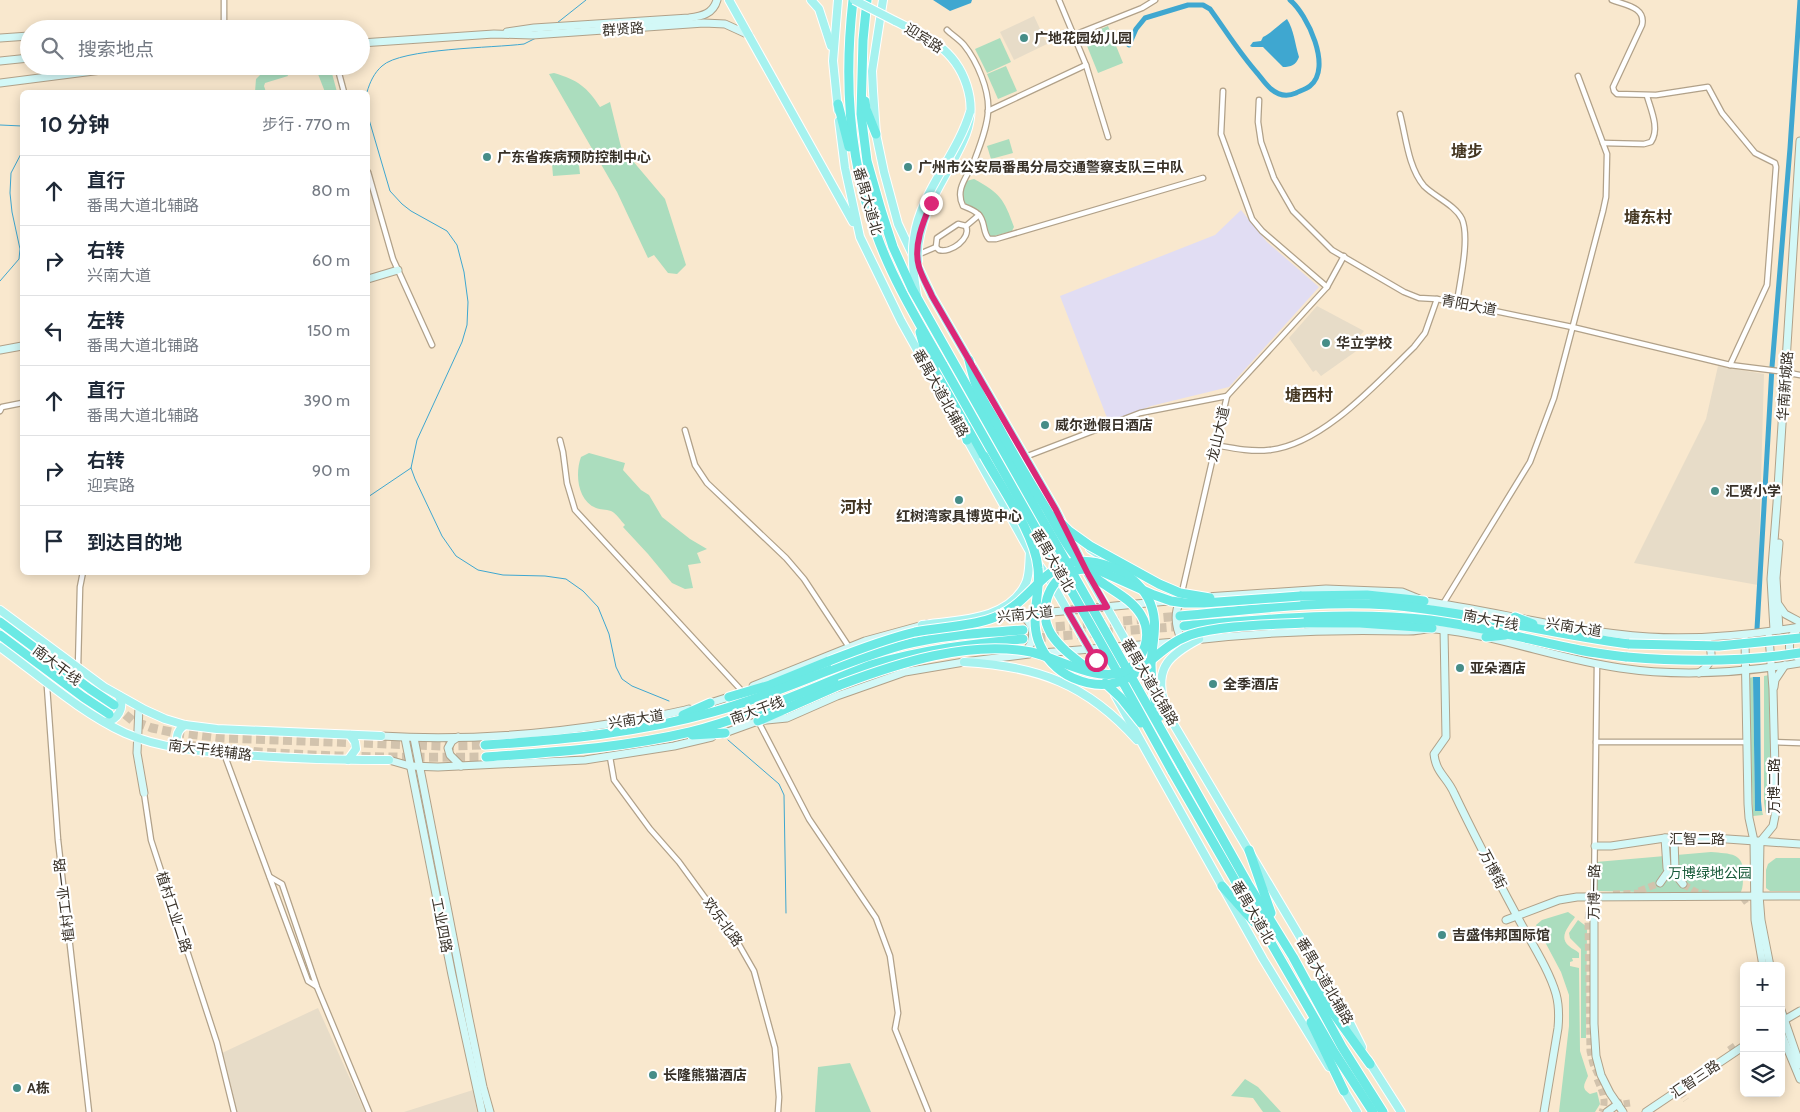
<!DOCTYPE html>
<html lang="zh">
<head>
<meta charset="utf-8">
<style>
	:root { --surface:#fff; --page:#f6f6f7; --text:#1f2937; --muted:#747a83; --line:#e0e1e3 }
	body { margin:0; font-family:Cabin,"Noto Sans SC",sans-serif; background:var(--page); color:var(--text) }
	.controls { position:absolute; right:15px; bottom:15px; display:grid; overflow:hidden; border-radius:8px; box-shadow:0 2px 12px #0003 }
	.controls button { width:45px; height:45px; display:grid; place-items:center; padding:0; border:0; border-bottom:1px solid var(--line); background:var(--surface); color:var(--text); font:25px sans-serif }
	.stop { position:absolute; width:15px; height:15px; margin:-11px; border:4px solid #db2777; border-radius:50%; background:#fff }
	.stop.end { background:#db2777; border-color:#fff; box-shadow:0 1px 5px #0008 }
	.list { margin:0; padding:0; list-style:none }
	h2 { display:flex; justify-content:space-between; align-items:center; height:65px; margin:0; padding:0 20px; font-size:21px }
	h2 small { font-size:16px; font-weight:400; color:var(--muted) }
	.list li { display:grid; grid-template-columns:32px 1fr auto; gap:15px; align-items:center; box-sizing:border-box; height:70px; padding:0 20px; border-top:1px solid var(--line) }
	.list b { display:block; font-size:19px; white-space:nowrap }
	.list p { margin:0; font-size:16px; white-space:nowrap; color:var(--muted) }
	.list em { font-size:16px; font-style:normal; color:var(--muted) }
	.icon { flex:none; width:28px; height:28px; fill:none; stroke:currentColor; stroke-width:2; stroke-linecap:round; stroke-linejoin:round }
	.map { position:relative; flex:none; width:1800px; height:1112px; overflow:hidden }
	.search { position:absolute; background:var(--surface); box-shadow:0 2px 12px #0003; left:20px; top:20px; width:350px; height:55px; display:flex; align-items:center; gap:12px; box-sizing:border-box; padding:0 18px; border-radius:28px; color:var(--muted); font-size:19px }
	.panel { position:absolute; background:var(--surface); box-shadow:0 2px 12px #0003; left:20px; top:90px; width:350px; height:485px; border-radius:8px }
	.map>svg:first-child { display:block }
	.industrial { fill:#e1ddf3 }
	.education { fill:#e7dcc8 }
	.green { fill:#abddbe }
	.water { fill:#3fa7d0 }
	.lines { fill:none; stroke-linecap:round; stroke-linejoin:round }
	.stream { stroke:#3fa7d0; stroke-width:1 }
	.canal { stroke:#3fa7d0; stroke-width:5 }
	.secondary-tunnel { stroke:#d2c3ad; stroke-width:7; stroke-dasharray:7 3.5; stroke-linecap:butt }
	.highway-tunnel { stroke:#d2c3ad; stroke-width:9; stroke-dasharray:9 4.5; stroke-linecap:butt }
	.street-casing { stroke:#b1a189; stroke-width:7 }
	.secondary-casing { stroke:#b1a189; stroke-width:9 }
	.primary-casing { stroke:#fff; stroke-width:10 }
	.highway-casing { stroke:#fff; stroke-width:11 }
	.street { stroke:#fff; stroke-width:4.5 }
	.secondary { stroke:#d3f8f7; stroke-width:7 }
	.primary { stroke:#a6f2ef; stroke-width:8 }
	.highway { stroke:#6be9e4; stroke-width:9 }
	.primary-bridge-casing { stroke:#fff; stroke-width:10; stroke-linecap:butt }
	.highway-bridge-casing { stroke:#fff; stroke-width:11; stroke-linecap:butt }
	.primary-bridge { stroke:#a6f2ef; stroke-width:8 }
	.highway-bridge { stroke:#6be9e4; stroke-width:9 }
	.route { stroke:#db2777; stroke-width:6 }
	.poi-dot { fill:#468d88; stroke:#fff; stroke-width:2 }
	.labels { text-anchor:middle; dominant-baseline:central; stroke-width:4.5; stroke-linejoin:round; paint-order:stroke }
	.street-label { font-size:14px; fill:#383128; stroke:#fff }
	.poi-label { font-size:14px; font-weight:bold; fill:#383128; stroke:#fff; text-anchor:start }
	.park-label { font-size:14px; fill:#195b3b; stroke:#fff }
	.quarter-label { font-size:16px; font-weight:bold; fill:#443621; stroke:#fff }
</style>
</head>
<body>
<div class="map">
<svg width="1800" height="1112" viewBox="0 0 1800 1112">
	<rect width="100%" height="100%" fill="#f9e8ce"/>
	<polygon class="industrial" points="1241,210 1267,242 1319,287 1229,387 1151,406 1109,423 1060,296 1215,235"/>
	<g class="education">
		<polygon points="1034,16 1047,44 1014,60 1000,32"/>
		<polygon points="1317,306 1364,331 1357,339 1362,347 1321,376 1316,370 1313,372 1289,338"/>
		<polygon points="1718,366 1764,374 1758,585 1634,563 1706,419"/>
		<polygon points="318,1008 365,1112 237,1112 222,1053"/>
		<polygon points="473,1090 477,1112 404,1112"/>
	</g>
	<g class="green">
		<polygon points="1108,26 1123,63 1098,73 1083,36"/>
		<polygon points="1000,38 1011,62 987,73 975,49"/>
		<polygon points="269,66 284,66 288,76 265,83 264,86 266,92 255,92 256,79"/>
		<polygon points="293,66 330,66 337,92 325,92 316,69 294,74"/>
		<polygon points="1006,66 1017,91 998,99 987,74"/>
		<path d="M554,73C578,80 587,87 600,107L610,102L621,147L665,199L686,265L677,274L668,273L654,255L648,258L617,192L549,74Z"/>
		<polygon points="1009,139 1013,153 991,159 987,146"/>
		<polygon points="577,149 580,174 553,176 551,151"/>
		<path d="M974,179C1000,193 1004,199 1014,227L1012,231L991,237C985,231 987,225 984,218C978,201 951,211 966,181Z"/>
		<path d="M589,453L625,463L623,470L641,490L649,495L662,517L690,539L707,549L697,553L701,563L688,565L693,588L685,589L672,583L648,554L623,527L625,525C621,521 616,513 611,511C606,509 600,510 596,508C577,500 575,473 581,457Z"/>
		<polygon points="1769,675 1771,801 1769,815 1766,814 1764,803 1764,676"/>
		<polygon points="1753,677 1755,811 1762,811 1763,815 1753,816 1749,678"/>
		<path d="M1711,852C1730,854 1745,852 1743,876C1743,882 1743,887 1741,892L1738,894L1596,891V862Z"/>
		<polygon points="1776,858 1800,858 1800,891 1770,891 1766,888 1766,870 1768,864"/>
		<path d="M1568,912L1575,917C1569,926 1558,937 1569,946C1572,949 1576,950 1579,953V958H1572L1573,961L1570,962V966L1579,968L1580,1051L1588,1076C1584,1085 1581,1088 1590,1094L1597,1092L1600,1104L1595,1112H1559L1569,1026V995L1561,972L1536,925L1542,920Z"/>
		<polygon points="1578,920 1587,927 1586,1038 1581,1038 1581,949 1570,938 1569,933"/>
		<polygon points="850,1063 871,1112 815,1112 818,1067"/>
		<polygon points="1245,1079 1258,1087 1281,1112 1263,1112 1253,1098 1231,1096"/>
	</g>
	<g class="water">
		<polygon points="933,0 972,0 971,3 950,11"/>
		<path d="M1287,19C1294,30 1295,44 1299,57C1296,65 1291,67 1283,67L1263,47H1252L1250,46L1253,42L1261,41L1263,37C1273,32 1278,25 1287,19Z"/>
		<polygon points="1753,677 1760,677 1761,801 1762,811 1755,811"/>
	</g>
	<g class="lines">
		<g class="stream">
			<polyline points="557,23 586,0"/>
			<path d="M367,92C370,82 374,73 382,66C401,48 494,48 524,44L538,37"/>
			<polyline points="368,116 390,191 402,204 411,211 447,231 457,245 464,272 468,302 467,325 462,342 417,440 411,468 415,479 442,536 456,556 478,570 503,575 545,576 566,579 583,591 598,607 609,634 616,667 622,679 632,686 669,701"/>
			<polyline points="0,125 22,126"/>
			<polyline points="0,281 19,259 20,249 12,212 10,193 11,173 22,152"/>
			<polyline points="368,497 411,468"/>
			<polyline points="728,740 779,784 784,795 786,913"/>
		</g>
		<g class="canal">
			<path d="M1129,45L1136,29L1145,18L1188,5H1203L1210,9C1226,31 1240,54 1258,74C1262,79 1266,85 1271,89C1278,95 1287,97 1296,93C1300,91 1306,89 1310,86C1333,68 1307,14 1290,0"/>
			<polyline points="1757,629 1772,367 1790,148 1800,0"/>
		</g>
		<g class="secondary-tunnel">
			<polyline points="1683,884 1696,892 1711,894"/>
			<polyline points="1639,891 1660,883"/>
			<polyline points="1613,894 1645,893"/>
			<polyline points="1742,902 1746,899 1753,898"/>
			<polyline points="1594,903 1589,912 1588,920 1590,1051 1593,1064 1602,1083"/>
			<polyline points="1730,1045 1736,1054"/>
			<path d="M1597,1079C1602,1091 1607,1099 1602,1112"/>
			<polyline points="1680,1091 1686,1100"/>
			<polyline points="1614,1100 1623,1104 1630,1103"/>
		</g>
		<g class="highway-tunnel">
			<polyline points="1029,629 1180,616"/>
			<polyline points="1023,639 1184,626"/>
			<polyline points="115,706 133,721 152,728 171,732 224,738 443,746 485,745"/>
			<path d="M173,743C275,757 383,758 486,757"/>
		</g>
		<g class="street-casing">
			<g id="street">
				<polyline points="224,0 224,29"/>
				<polyline points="1059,0 1086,65 1108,137"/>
				<path d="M1612,0C1625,5 1646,7 1642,25L1613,87L1614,91L1617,94L1656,95L1708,87L1722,113L1755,153L1775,163L1776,167L1767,285L1730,365"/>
				<path d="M947,30C952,35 959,39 964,45C977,61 990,91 988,112C987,129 979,148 973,164C966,178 955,190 963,206C968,208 974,210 978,214C986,221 982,232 989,239H996L1203,178"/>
				<polyline points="1074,35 1142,8 1155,0"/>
				<polyline points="337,66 344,92"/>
				<polyline points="1223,91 1221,134 1252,219 1262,231 1327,287"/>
				<polyline points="1259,100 1258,122 1261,142 1274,178 1293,211 1332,250 1404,292 1419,298 1437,299 1572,327 1730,365 1786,372"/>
				<polyline points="988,111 1086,65"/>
				<path d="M1400,114C1406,137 1408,167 1424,186C1435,197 1455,205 1462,219C1470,238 1460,281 1457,302"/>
				<path d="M1603,143L1644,144L1651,142C1660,129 1651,110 1647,96"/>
				<polyline points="368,172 393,259 432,345"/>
				<path d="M958,224L966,226C971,239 951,253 939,250L936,247L937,238Z"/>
				<polyline points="966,226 979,215"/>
				<polyline points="917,255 936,247"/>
				<polyline points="1789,373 1800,375"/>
				<polyline points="0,411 2,407 22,403"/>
				<polyline points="685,430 695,465 707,483 786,558 804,579 849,647"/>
				<polyline points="560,440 563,452 567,483 575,510 742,691"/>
				<path d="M1215,445C1232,448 1251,452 1269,450C1322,445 1377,383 1414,347L1425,333L1437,299"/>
				<polyline points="1025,457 1140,413 1227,396"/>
				<polyline points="1182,592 1227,396 1327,287 1344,256"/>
				<polyline points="1443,604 1530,462 1554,398 1603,211 1606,197 1607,154 1578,76"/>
				<polyline points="78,667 80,587 83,572"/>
				<polyline points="47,687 58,840 89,1112"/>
				<polyline points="758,721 809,819 876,918 890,956 898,1013 895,1029 928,1111"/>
				<polyline points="1596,742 1747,742"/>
				<polyline points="1774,742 1800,743"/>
				<polyline points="610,757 614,780 650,829 679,862 738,943 754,971 775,1048 779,1097 778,1112"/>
				<polyline points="226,759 308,981 316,986"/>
				<polyline points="144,793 151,840 217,1043 234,1112"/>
				<polyline points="270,877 282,884 317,987 369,1112"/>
				<polyline points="1594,896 1597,664"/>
			</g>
		</g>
		<g class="secondary-casing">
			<g id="secondary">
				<polyline points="136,29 161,29"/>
				<path d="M507,32L534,28L689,18C702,16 713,14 717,0"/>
				<polyline points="0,38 29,36"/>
				<polyline points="361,43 494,34 532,35 704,23 725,24 749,35"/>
				<polyline points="0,61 29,58"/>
				<polyline points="0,83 133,66"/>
				<polyline points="368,279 398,270"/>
				<polyline points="0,350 22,346"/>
				<polyline points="1779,543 1776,578 1779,630"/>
				<path d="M1206,597L1326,589L1402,592L1424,601C1498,612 1573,632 1649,637C1699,640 1750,635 1800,627"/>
				<path d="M1181,600C1173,613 1176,628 1182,641"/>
				<polyline points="1778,604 1785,614 1800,622"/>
				<path d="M1018,615C1036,620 1037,644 1023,653"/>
				<polyline points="999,617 1168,601"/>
				<path d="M1800,627C1791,635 1788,640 1790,652L1800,659"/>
				<path d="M1444,630L1446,737L1434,754C1436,773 1447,777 1454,793C1474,835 1495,875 1517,916C1529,939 1549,969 1556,994C1559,1005 1559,1017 1558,1028L1544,1112"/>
				<polyline points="1774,630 1771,579 1777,503 1800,141"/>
				<polyline points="1769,637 1773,689 1776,811 1773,826 1760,842 1759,895 1761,920 1770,966"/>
				<path d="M1194,640C1264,632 1335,629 1405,631C1415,632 1425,628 1435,629C1498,635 1557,659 1620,668C1680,677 1740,673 1800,663"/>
				<polyline points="1745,640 1748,804 1749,818 1754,841 1755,920 1763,966"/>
				<polyline points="1042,653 1176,642"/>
				<path d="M1699,673C1712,664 1714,656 1708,642"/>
				<polyline points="753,686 865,641 927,624"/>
				<polyline points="1774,687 1775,680 1785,665"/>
				<polyline points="707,704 732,696"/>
				<polyline points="139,707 137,753 144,793"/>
				<polyline points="722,734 758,721 787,718 837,696 905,672 964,662 1029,654"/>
				<path d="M381,736C461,741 542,735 621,722C644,718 667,715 689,709"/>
				<polyline points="458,737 452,741 448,748 450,755 461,766"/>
				<polyline points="405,738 452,975 482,1112"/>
				<polyline points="414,738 469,1019 483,1087 490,1112"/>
				<polyline points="389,760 410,766 438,767 585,760 674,746 712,737"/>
				<polyline points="1665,838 1667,868"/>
				<polyline points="1674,838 1675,869"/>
				<polyline points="1595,846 1611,846 1665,838 1698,837 1800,844"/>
				<polyline points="1675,874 1683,884"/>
				<polyline points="1660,883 1667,873"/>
				<polyline points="1594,896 1594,1024 1596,1056 1601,1075 1610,1093 1623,1112"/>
				<polyline points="1506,920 1559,900 1577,897 1800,896"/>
				<polyline points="1781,1010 1800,1065"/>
				<polyline points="1781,1022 1800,1011"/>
				<polyline points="1781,1033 1800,1079"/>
				<polyline points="1607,1112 1618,1104"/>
				<polyline points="1646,1112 1744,1046"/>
			</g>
		</g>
		<g class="primary-casing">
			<g id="primary">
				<polyline points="729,0 853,222"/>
				<polyline points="811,0 819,9 831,46"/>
				<polyline points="838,0 833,61 838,110"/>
				<polyline points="883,0 872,71 873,91 876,134 884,172 898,224 932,296 1056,510 1080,558"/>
				<path d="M895,21C909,28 925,35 938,45C965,65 978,102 966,134C956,160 939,183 928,209C922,225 916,244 918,261"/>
				<polyline points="839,121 845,168 860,237 901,321 1030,552 1051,582 1105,676"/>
				<polyline points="1090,549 1116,566"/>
				<polyline points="1087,573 1167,713 1344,1011 1362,1047"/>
				<polyline points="0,610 104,687 145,710 165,719 185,725 217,729 381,736"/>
				<path d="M922,625C957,620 1009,621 1026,583C1030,573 1029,563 1030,552"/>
				<path d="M0,647C40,676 80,712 125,733C161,749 206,752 244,755C293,759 341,760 389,760"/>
				<path d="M964,662C1038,666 1087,684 1137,740"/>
				<polyline points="1115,695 1263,959 1329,1067"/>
				<path d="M1164,701C1154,667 1171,654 1199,639"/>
				<path d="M105,722C118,720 125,708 119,696"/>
				<path d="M182,749C174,740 176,731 185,725"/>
				<polyline points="348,760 356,749 355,742 350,735"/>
				<polyline points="1368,1060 1401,1112"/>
				<polyline points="1342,1087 1357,1112"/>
			</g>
		</g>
		<g class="highway-casing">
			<g id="highway">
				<path d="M853,0C844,79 848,158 876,233C892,279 919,323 943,365"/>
				<polyline points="867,0 863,40 861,114 867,161 881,210"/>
				<polyline points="865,101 866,109 876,134"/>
				<polyline points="838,104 849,147"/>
				<polyline points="920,332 925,350 964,421 967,440"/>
				<polyline points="968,427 984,456"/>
				<polyline points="1300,596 1367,595 1424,601"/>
				<path d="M1180,616C1249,610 1320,600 1389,605C1470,612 1549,634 1629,644"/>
				<polyline points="1515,617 1533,624"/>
				<polyline points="0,622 90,689 114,705"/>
				<polyline points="1304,623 1360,623 1432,628"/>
				<path d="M1184,626C1266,619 1348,611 1430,620C1479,626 1526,639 1575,649C1592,653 1610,655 1627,657"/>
				<polyline points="0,635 83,697 109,714"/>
				<polyline points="1486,637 1505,635"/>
				<polyline points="729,697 770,685 829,661"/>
				<polyline points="683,715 710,703"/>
				<polyline points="758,721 840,685"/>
				<polyline points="692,735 725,733"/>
				<path d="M485,745C562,740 638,733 713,712C778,694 838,663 903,645C941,635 983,633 1023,630"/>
				<path d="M486,757C554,752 623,748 690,732C752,716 811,688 871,665C921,650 971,644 1023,639"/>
				<polyline points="1181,765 1248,884 1293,957 1342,1047 1383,1112"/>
				<polyline points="1172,771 1334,1052 1373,1112"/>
				<polyline points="1249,850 1271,913"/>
				<polyline points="1222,886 1255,923"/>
				<polyline points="1313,985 1370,1064"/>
				<polyline points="1311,1022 1344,1091"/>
			</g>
		</g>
		<use href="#street" class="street"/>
		<use href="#secondary" class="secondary"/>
		<use href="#primary" class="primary"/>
		<use href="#highway" class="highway"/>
		<g class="primary-bridge-casing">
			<g id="primary-bridge">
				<polyline points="854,0 895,21"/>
				<path d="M917,296C914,277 911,258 914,238C920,192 957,156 970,112"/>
			</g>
		</g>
		<g class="highway-bridge-casing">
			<g id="highway-bridge">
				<polyline points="881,210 893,247 912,289 1181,765"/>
				<polyline points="943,365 1110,659 1172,771"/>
				<path d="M984,456C1001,487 1035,534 1038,568C1041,592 1030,616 1038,640C1044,657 1057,671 1073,678C1132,703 1145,651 1190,635C1220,625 1271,625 1304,623"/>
				<polyline points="1054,516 1069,531 1090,546 1159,584 1180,593 1210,598"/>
				<polyline points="1629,644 1719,646 1800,638"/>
				<path d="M1627,657C1685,662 1742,662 1800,653"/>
				<path d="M829,661C857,650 886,639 915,632C940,627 966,627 990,619C1038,604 1046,542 1111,567C1126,572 1140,584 1148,598C1160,622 1152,640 1151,665C1151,683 1154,700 1159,717"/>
				<path d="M1087,668C1074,658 1060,648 1051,634C1038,612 1047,581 1071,572C1080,568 1089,569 1098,570L1154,595L1171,601L1185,603H1204L1300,596"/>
				<polyline points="1105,683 1121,698 1141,723"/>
				<path d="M840,685C898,663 969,640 1031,652C1063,659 1119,697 1141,655C1148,643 1149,628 1141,615C1132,600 1115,592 1101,582C1092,575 1083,567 1077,558C1065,544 1056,526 1047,510C1029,481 1012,452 996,422C989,410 981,398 976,385C973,377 971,368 969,360"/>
			</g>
		</g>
		<use href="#primary-bridge" class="primary-bridge"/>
		<use href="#highway-bridge" class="highway-bridge"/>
	</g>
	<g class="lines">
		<path class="route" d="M931,203C923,222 913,246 919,267C922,277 928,287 932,296L1056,510L1088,574L1107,607L1067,610L1096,660"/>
	</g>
	<g class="poi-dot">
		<circle cx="1024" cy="38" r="5"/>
		<circle cx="487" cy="157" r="5"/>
		<circle cx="908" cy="167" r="5"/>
		<circle cx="1326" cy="343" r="5"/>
		<circle cx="1045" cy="425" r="5"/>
		<circle cx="1715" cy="491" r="5"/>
		<circle cx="959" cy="500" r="5"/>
		<circle cx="1460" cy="668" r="5"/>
		<circle cx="1213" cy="684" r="5"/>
		<circle cx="1442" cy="935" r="5"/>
		<circle cx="653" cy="1075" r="5"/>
		<circle cx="17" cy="1088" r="5"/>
	</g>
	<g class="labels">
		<g class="street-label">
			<text transform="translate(623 29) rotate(-4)">群贤路</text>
			<text transform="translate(924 38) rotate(32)">迎宾路</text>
			<text transform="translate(868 201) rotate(74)">番禺大道北</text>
			<text transform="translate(1469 305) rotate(11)">青阳大道</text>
			<text transform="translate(1785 386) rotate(-86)">华南新城路</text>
			<text transform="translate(941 393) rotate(61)">番禺大道北辅路</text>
			<text transform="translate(1218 434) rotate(-77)">龙山大道</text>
			<text transform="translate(1053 560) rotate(60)">番禺大道北</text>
			<text transform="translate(1025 614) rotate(-6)">兴南大道</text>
			<text transform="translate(1491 620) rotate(11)">南大干线</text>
			<text transform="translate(1574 627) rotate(9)">兴南大道</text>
			<text transform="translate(57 665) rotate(37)">南大干线</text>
			<text transform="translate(1150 682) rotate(60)">番禺大道北铺路</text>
			<text transform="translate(757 710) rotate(-20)">南大干线</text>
			<text transform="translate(636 719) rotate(-9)">兴南大道</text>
			<text transform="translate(210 750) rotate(7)">南大干线辅路</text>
			<text transform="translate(1774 786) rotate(-90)">万博二路</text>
			<text x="1697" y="839">汇智二路</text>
			<text transform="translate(1493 869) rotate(63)">万博街</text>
			<text transform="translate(1594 892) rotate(-89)">万博一路</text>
			<text transform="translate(64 900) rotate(-97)">植村工业一路</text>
			<text transform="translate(174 912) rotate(72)">植村工业二路</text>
			<text transform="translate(1253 912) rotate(60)">番禺大道北</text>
			<text transform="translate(723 922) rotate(54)">欢乐北路</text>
			<text transform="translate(442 925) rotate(79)">工业四路</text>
			<text transform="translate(1325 981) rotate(60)">番禺大道北辅路</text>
			<text transform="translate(1695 1079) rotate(-34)">汇智三路</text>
		</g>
		<g class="poi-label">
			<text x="1034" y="38">广地花园幼儿园</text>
			<text x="497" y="157">广东省疾病预防控制中心</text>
			<text x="918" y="167">广州市公安局番禺分局交通警察支队三中队</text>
			<text x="1336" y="343">华立学校</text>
			<text x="1055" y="425">威尔逊假日酒店</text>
			<text x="1725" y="491">汇贤小学</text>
			<text x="959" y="516" text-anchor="middle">红树湾家具博览中心</text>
			<text x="1470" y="668">亚朵酒店</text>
			<text x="1223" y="684">全季酒店</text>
			<text x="1452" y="935">吉盛伟邦国际馆</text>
			<text x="663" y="1075">长隆熊猫酒店</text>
			<text x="27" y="1088">A栋</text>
		</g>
		<g class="park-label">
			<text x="1710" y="873">万博绿地公园</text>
		</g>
		<g class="quarter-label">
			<text x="1467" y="151">塘步</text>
			<text x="1648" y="217">塘东村</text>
			<text x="1309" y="395">塘西村</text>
			<text x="856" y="507">河村</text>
		</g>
	</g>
</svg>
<div class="controls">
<button>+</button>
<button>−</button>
<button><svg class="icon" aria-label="layers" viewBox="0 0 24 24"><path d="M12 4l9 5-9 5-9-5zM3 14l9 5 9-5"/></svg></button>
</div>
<div class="stop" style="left:1096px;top:660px"></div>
<div class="stop end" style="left:931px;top:203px"></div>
<div class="search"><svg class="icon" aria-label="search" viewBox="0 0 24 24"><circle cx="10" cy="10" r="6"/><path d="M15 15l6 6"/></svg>搜索地点</div>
<section class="panel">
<h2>10 分钟<small>步行 · 770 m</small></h2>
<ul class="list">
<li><svg class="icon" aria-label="ahead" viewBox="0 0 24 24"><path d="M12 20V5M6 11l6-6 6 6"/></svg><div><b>直行</b><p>番禺大道北辅路</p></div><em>80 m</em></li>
<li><svg class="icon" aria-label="right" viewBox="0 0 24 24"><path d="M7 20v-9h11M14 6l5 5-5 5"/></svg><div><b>右转</b><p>兴南大道</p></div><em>60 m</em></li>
<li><svg class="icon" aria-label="left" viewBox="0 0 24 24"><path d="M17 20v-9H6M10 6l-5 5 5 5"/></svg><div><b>左转</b><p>番禺大道北铺路</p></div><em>150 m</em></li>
<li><svg class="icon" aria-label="ahead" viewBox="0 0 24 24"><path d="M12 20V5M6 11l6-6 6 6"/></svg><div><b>直行</b><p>番禺大道北辅路</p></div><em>390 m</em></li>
<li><svg class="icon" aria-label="right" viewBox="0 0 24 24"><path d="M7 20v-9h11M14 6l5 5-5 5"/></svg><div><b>右转</b><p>迎宾路</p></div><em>90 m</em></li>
<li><svg class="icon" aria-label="arrive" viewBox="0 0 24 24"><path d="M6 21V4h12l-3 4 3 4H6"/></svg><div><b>到达目的地</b></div></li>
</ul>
</section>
</div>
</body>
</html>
